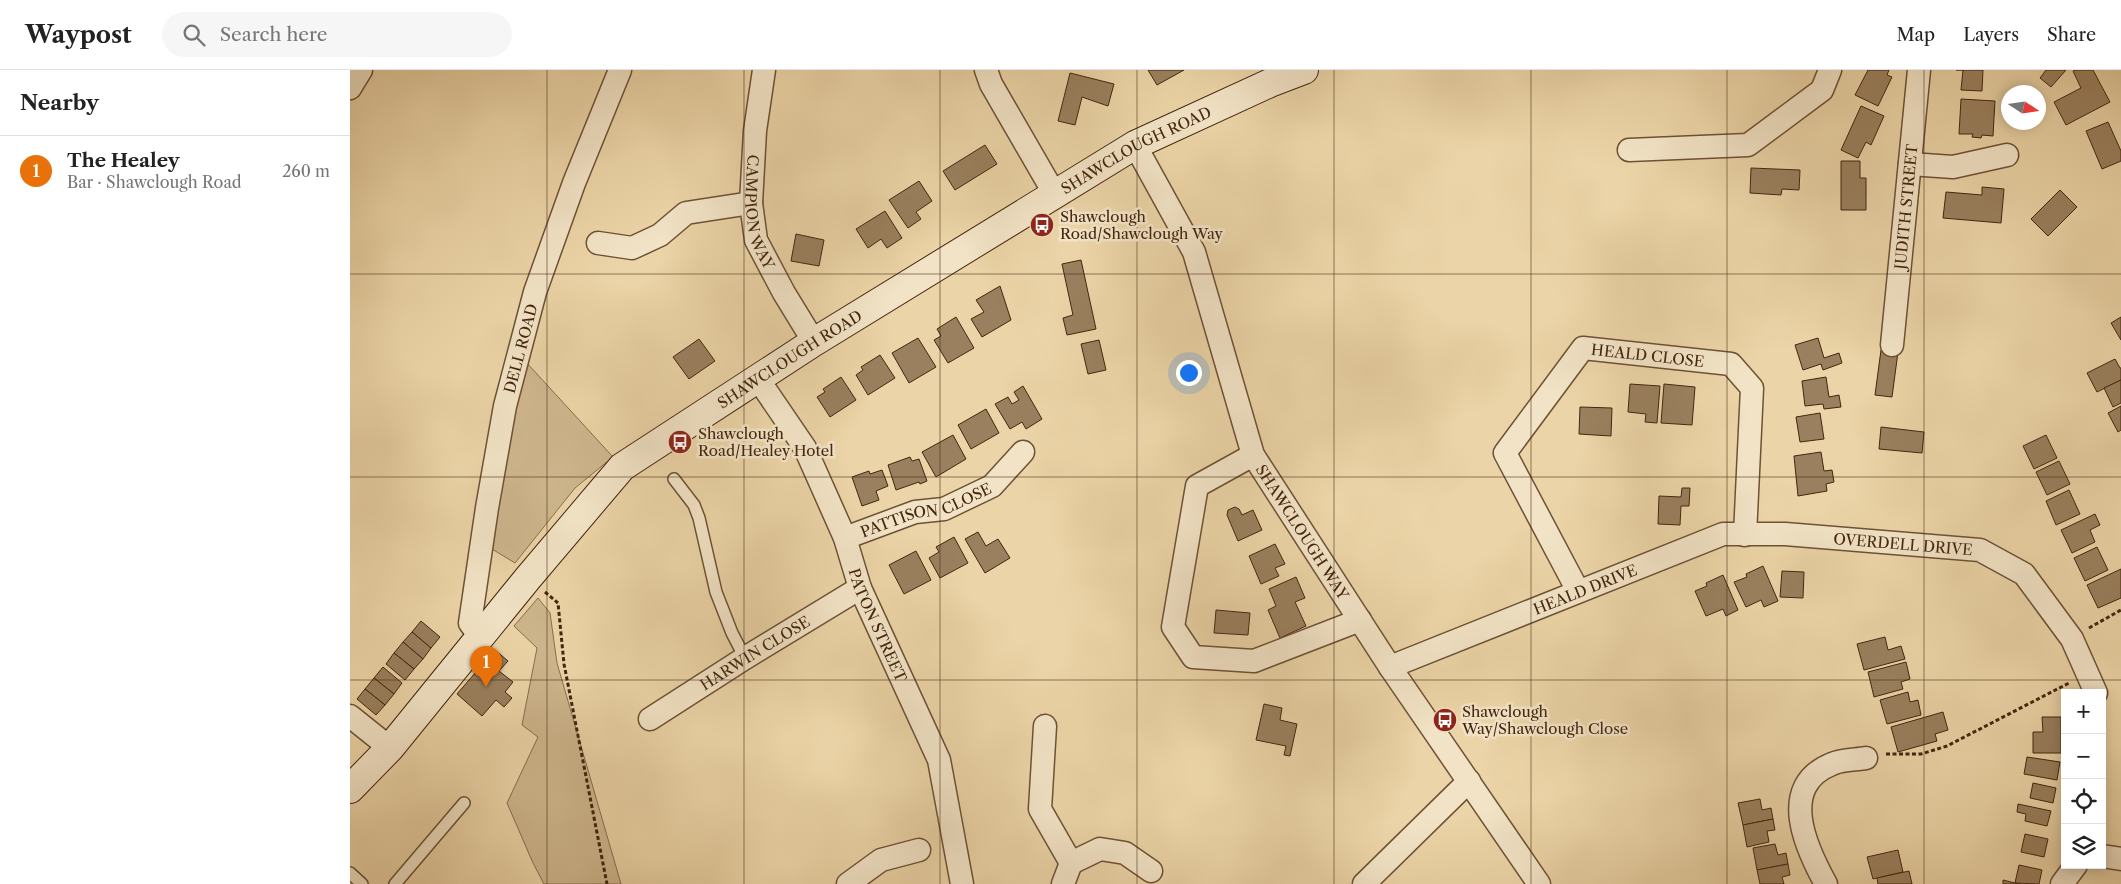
<!DOCTYPE html>
<html lang="en">
<head>
<meta charset="utf-8">
<style>
	:root { --surface:#fff; --page:#f6f6f6; --text:#222; --muted:#767676; --line:#e0e0e0; --accent:#8f2418 }
	body { margin:0; font-family:"Libre Caslon Text",serif; background:var(--page); color:var(--text) }
	.controls { position:absolute; right:15px; bottom:15px; display:grid; overflow:hidden; border-radius:0px; box-shadow:0 2px 12px #0003 }
	.controls button { width:45px; height:45px; display:grid; place-items:center; padding:0; border:0; border-bottom:1px solid var(--line); background:var(--surface); color:var(--text); font:25px sans-serif }
	.compass { position:absolute; left:1651px; top:15px; width:45px; height:45px; border-radius:50%; background:var(--surface); box-shadow:0 2px 12px #0003; rotate:102deg }
	.you { position:absolute; left:838px; top:302px; width:18px; height:18px; margin:-12px; border:4px solid #fff; border-radius:50%; background:#1a73e8; box-shadow:0 0 0 8px #1a73e833 }
	.badge { display:grid; place-items:center; width:32px; height:32px; border-radius:50%; background:var(--accent); color:#fff; font-size:16px; font-weight:700 }
	.pin { position:absolute; translate:-50% -41px; filter:drop-shadow(0 1px 2px #0008) }
	.pin::after { content:''; position:absolute; top:26px; width:18px; height:15px; background:inherit; clip-path:polygon(0 0,100% 0,50% 100%) }
	.list { margin:0; padding:0; list-style:none }
	h2 { display:flex; justify-content:space-between; align-items:center; height:65px; margin:0; padding:0 20px; font-size:21px }
	h2 small { font-size:16px; font-weight:400; color:var(--muted) }
	.list li { display:grid; grid-template-columns:32px 1fr auto; gap:15px; align-items:center; box-sizing:border-box; height:70px; padding:0 20px; border-top:1px solid var(--line) }
	.list b { display:block; font-size:19px; white-space:nowrap }
	.list p { margin:0; font-size:16px; white-space:nowrap; color:var(--muted) }
	.list em { font-size:16px; font-style:normal; color:var(--muted) }
	.icon { flex:none; width:28px; height:28px; fill:none; stroke:currentColor; stroke-width:2; stroke-linecap:round; stroke-linejoin:round }
	.map { position:relative; flex:none; width:1771px; height:814px; overflow:hidden }
	header { display:flex; align-items:center; gap:30px; box-sizing:border-box; height:70px; padding:0 25px; background:var(--surface); border-bottom:1px solid var(--line) }
	header strong { font-size:24px }
	nav { display:flex; gap:28px; margin-inline-start:auto; font-size:18px }
	.search { width:350px; height:45px; background:var(--page); display:flex; align-items:center; gap:12px; box-sizing:border-box; padding:0 18px; border-radius:28px; color:var(--muted); font-size:19px }
	main { display:flex }
	aside { flex:1; background:var(--surface) }
	.map>svg:first-child { display:block }
	.green { fill:#ceb68d; stroke:#886e4e }
	.building { fill:#9a805e; stroke:#43260f }
	.lines { fill:none; stroke-linecap:round; stroke-linejoin:round }
	.lane-casing { stroke:#6d5235; stroke-width:14 }
	.street-casing { stroke:#6d5235; stroke-width:25 }
	.secondary-casing { stroke:#43260f; stroke-width:30 }
	.path { stroke:#43260f; stroke-width:3; stroke-dasharray:4 2.5; stroke-linecap:butt }
	.lane { stroke:#f2e3c6; stroke-width:11 }
	.street { stroke:#f2e3c6; stroke-width:22 }
	.secondary { stroke:#f2e3c6; stroke-width:28 }
	.grid { fill:none; stroke:#43260f; stroke-width:1; stroke-opacity:0.55 }
	.labels { text-anchor:middle; dominant-baseline:central; stroke-width:5; stroke-linejoin:round; paint-order:stroke }
	.street-label { font-size:15px; fill:#43260f; stroke:#f2e3c6 }
	.poi-label { font-size:15px; fill:#43260f; stroke:#f2e3c6; text-anchor:start }
</style>
</head>
<body>
<header>
<strong>Waypost</strong>
<div class="search"><svg class="icon" aria-label="search" viewBox="0 0 24 24"><circle cx="10" cy="10" r="6"/><path d="M15 15l6 6"/></svg>Search here</div>
<nav><a>Map</a><a>Layers</a><a>Share</a></nav>
</header>
<main>
<aside>
<h2>Nearby<small></small></h2>
<ul class="list">
<li><span class="badge" style="background:#e8710a">1</span><div><b>The Healey</b><p>Bar · Shawclough Road</p></div><em>260 m</em></li>
</ul>
</aside>
<div class="map">
<svg width="1771" height="814" viewBox="0 0 1771 814">
	<rect width="100%" height="100%" fill="#ebd4a7"/>
	<filter id="stains"><feTurbulence type="fractalNoise" baseFrequency=".004" numOctaves="4"/><feColorMatrix values="0 0 0 0 .2 0 0 0 0 .09 0 0 0 0 .02 0 0 0 .5 -.17"/></filter>
	<radialGradient id="worn" r=".72"><stop offset=".6" stop-color="#630" stop-opacity="0"/><stop offset="1" stop-color="#630" stop-opacity=".3"/></radialGradient>
	<g class="green">
		<polygon points="176,292 263,387 225,418 165,493 142,479 152,392"/>
		<polygon points="188,528 200,543 207,593 271,814 194,814 183,793 157,733 188,667 172,655 187,578 164,556"/>
	</g>
	<g class="building">
		<polygon points="798,0 834,0 807,15"/>
		<polygon points="1518,0 1539,0 1537,5 1542,7 1528,36 1505,25"/>
		<polygon points="1606,0 1633,0 1632,21 1611,20 1613,0"/>
		<polygon points="1696,0 1716,0 1701,17 1690,8"/>
		<polygon points="1726,0 1743,0 1760,32 1716,55 1704,32 1731,18 1723,1"/>
		<polygon points="720,3 764,14 758,36 732,27 725,55 708,51"/>
		<polygon points="1611,29 1645,31 1643,66 1632,65 1631,68 1622,67 1623,64 1609,64"/>
		<polygon points="1511,36 1534,46 1521,75 1516,72 1508,88 1491,80"/>
		<polygon points="1758,52 1771,81 1771,91 1752,99 1736,61"/>
		<polygon points="635,75 647,94 605,120 593,101"/>
		<polygon points="1491,91 1510,91 1510,108 1516,108 1516,140 1491,140"/>
		<polygon points="1401,98 1450,100 1449,120 1432,119 1431,125 1400,123"/>
		<polygon points="569,111 582,131 566,142 571,149 558,158 539,130"/>
		<polygon points="1632,117 1654,119 1651,153 1593,148 1596,122 1632,125"/>
		<polygon points="1710,120 1727,137 1698,166 1681,149"/>
		<polygon points="535,141 552,168 537,178 531,169 518,178 506,159"/>
		<polygon points="446,164 474,170 469,196 441,191"/>
		<polygon points="731,190 746,259 717,265 713,248 723,245 712,194"/>
		<polygon points="650,216 661,250 632,267 621,249 634,242 626,230"/>
		<polygon points="606,247 624,278 598,293 584,270 591,266 587,259"/>
		<polygon points="1771,247 1771,270 1761,253"/>
		<polygon points="568,268 586,297 559,313 542,283"/>
		<polygon points="1468,268 1474,288 1489,283 1492,293 1473,300 1471,294 1453,300 1445,275"/>
		<polygon points="349,269 365,291 339,309 323,287"/>
		<polygon points="749,270 756,300 738,304 731,274"/>
		<polygon points="1531,280 1548,282 1542,327 1525,325"/>
		<polygon points="530,285 545,308 518,325 506,305 513,300 511,297"/>
		<polygon points="1765,289 1770,298 1771,298 1771,310 1747,322 1737,303"/>
		<polygon points="491,307 506,330 480,347 467,327 475,322 473,319"/>
		<polygon points="1476,307 1479,327 1489,325 1491,337 1474,339 1473,334 1455,336 1452,311"/>
		<polygon points="1771,310 1771,333 1763,337 1754,318"/>
		<polygon points="1280,314 1310,316 1307,353 1295,352 1296,344 1278,342"/>
		<polygon points="1314,314 1345,317 1342,355 1311,353"/>
		<polygon points="673,316 692,349 676,359 672,352 660,359 645,334 658,327 662,334 669,330 664,322"/>
		<polygon points="1771,336 1771,360 1768,362 1758,343"/>
		<polygon points="1230,337 1262,338 1261,366 1229,364"/>
		<polygon points="636,339 649,363 621,379 608,355"/>
		<polygon points="1470,343 1474,369 1450,372 1446,347"/>
		<polygon points="1531,357 1574,362 1572,383 1529,379"/>
		<polygon points="603,365 616,389 586,407 572,382"/>
		<polygon points="1696,365 1707,388 1684,399 1673,376"/>
		<polygon points="1471,382 1474,401 1482,400 1484,412 1476,414 1477,421 1448,426 1444,386"/>
		<polygon points="560,387 562,391 569,389 577,411 570,414 569,412 546,420 538,395"/>
		<polygon points="1709,391 1720,414 1697,425 1686,402"/>
		<polygon points="532,400 538,416 526,421 529,430 512,436 502,407 519,401 520,404"/>
		<polygon points="1332,418 1340,418 1339,436 1331,436 1330,455 1308,454 1309,426 1331,427"/>
		<polygon points="1719,420 1730,444 1706,455 1696,431"/>
		<polygon points="885,437 889,439 892,445 903,440 912,460 888,471 877,445 878,440"/>
		<polygon points="1745,444 1750,455 1740,460 1745,472 1722,483 1711,460"/>
		<polygon points="628,462 636,476 648,469 660,488 635,503 615,469"/>
		<polygon points="604,467 618,493 590,508 579,488 589,482 586,477"/>
		<polygon points="925,474 935,494 925,498 929,506 911,514 899,486"/>
		<polygon points="1747,477 1758,500 1735,511 1724,488"/>
		<polygon points="566,481 581,510 554,524 539,495"/>
		<polygon points="1413,496 1428,531 1414,537 1411,530 1396,537 1384,512 1397,507 1396,504"/>
		<polygon points="1771,499 1771,528 1748,538 1737,515"/>
		<polygon points="1432,501 1454,502 1453,528 1430,527"/>
		<polygon points="1373,505 1388,540 1376,546 1373,539 1356,546 1345,521 1357,516 1356,513"/>
		<polygon points="946,507 955,528 945,532 956,556 930,568 918,540 926,536 919,519"/>
		<polygon points="866,540 900,543 898,565 864,563"/>
		<polygon points="71,551 90,567 81,578 62,562"/>
		<polygon points="62,562 81,578 73,589 53,572"/>
		<polygon points="1535,567 1538,580 1551,576 1555,589 1514,600 1507,574"/>
		<polygon points="53,572 73,589 64,599 44,583"/>
		<polygon points="145,580 158,591 149,601 163,612 155,622 162,628 154,637 146,630 132,646 107,624"/>
		<polygon points="44,583 64,599 55,610 36,594"/>
		<polygon points="1556,592 1560,609 1551,612 1553,619 1524,627 1518,602"/>
		<polygon points="33,597 52,613 44,624 24,608"/>
		<polygon points="24,608 44,624 35,635 15,619"/>
		<polygon points="15,619 35,635 26,645 7,629"/>
		<polygon points="1558,622 1560,632 1568,630 1571,645 1537,654 1530,630"/>
		<polygon points="914,634 932,638 930,650 947,654 940,686 934,685 936,676 906,670"/>
		<polygon points="1593,642 1598,660 1585,664 1587,671 1548,682 1541,657"/>
		<polygon points="1692,647 1711,647 1711,683 1683,683 1683,662 1693,662"/>
		<polygon points="1677,687 1710,692 1707,710 1674,704"/>
		<polygon points="1683,713 1706,718 1703,733 1680,728"/>
		<polygon points="1410,729 1412,740 1421,738 1423,749 1393,755 1388,733"/>
		<polygon points="1668,734 1701,741 1697,756 1675,751 1676,744 1667,742"/>
		<polygon points="1423,749 1425,760 1417,761 1419,772 1397,777 1393,755"/>
		<polygon points="1675,764 1698,769 1694,787 1671,782"/>
		<polygon points="1425,774 1428,785 1436,783 1438,794 1407,800 1403,778"/>
		<polygon points="1548,780 1553,802 1523,809 1517,787"/>
		<polygon points="1438,794 1440,805 1432,807 1434,814 1410,814 1407,800"/>
		<polygon points="1669,795 1692,800 1689,814 1665,813"/>
		<polygon points="1559,801 1562,814 1528,814 1527,808"/>
		<polygon points="1653,810 1665,813 1671,814 1653,814"/>
	</g>
	<g class="lines">
		<g class="lane-casing">
			<g id="lane">
				<polyline points="324,409 344,435 349,448 366,522 382,563 395,588"/>
				<polyline points="0,803 12,814"/>
				<polyline points="45,814 114,733"/>
			</g>
		</g>
		<g class="street-casing">
			<g id="street">
				<path id="s1" d="M414,0L405,61L401,133L406,170L434,223L464,272"/>
				<polyline points="636,0 641,14 704,123"/>
				<polyline points="0,18 11,0"/>
				<path id="s2" d="M785,75L844,182L903,385L1040,597L1189,814"/>
				<polyline points="1279,80 1398,75 1472,20 1480,0"/>
				<polyline points="1560,94 1603,97 1657,85"/>
				<polyline points="248,173 282,178 310,165 336,143 401,133"/>
				<path id="s3" d="M1542,275L1569,0"/>
				<path id="s4" d="M408,309L455,378L495,468L510,518L589,690L612,814"/>
				<polyline points="903,385 847,416 823,557 843,587 904,591 1010,550"/>
				<path id="s5" d="M495,468L565,442L594,439L642,416L673,382"/>
				<path id="s6" d="M1228,521L1155,383L1233,278L1381,294L1402,318L1395,465"/>
				<path id="s7" d="M131,568L120,553L137,438L155,336L185,222L224,113L270,0"/>
				<path id="s8" d="M1040,597L1373,464H1435L1630,480L1674,504L1722,569L1746,623"/>
				<polyline points="0,646 40,678"/>
				<path id="s9" d="M300,649L395,588L510,518"/>
				<polyline points="695,656 690,739 721,793 713,814"/>
				<polyline points="1752,786 1771,789"/>
				<polyline points="721,793 750,779 775,783 801,801"/>
				<polyline points="498,814 531,790 569,780"/>
				<polyline points="1014,814 1119,711"/>
				<path d="M1476,814C1456,778 1427,716 1482,694C1492,689 1506,690 1516,688"/>
				<polyline points="1712,814 1726,795"/>
			</g>
		</g>
		<g class="secondary-casing">
			<g id="secondary">
				<path id="s10" d="M0,719L40,678L178,508L272,397L464,272L785,75L920,13L954,0"/>
			</g>
		</g>
		<g class="path">
			<polyline points="195,522 208,533 214,594 257,814"/>
			<polyline points="1739,558 1771,540"/>
			<polyline points="1536,684 1571,684 1597,676 1719,613"/>
		</g>
		<use href="#lane" class="lane"/>
		<use href="#street" class="street"/>
		<use href="#secondary" class="secondary"/>
	</g>
	<path class="grid" d="M197,0V814M394,0V814M590,0V814M787,0V814M984,0V814M1181,0V814M1377,0V814M1574,0V814M0,204H1771M0,407H1771M0,610H1771"/>
	<defs>
		<g id="bus-disc" transform="scale(1.25)"><circle r="9.5" fill="#8f2418" stroke="#f2e3c6"/><path d="M-5-6H5V4H4V6H2V4H-2V6H-4V4H-5ZM-3.5-4V0h7V-4ZM-3.5 1.2v1.5H-2V1.2ZM2 1.2v1.5H3.5V1.2Z" fill="#fff"/></g>
	</defs>
	<g fill-rule="evenodd">
		<use href="#bus-disc" x="692" y="155"/>
		<use href="#bus-disc" x="330" y="372"/>
		<use href="#bus-disc" x="1095" y="650"/>
	</g>
	<g class="labels">
		<g class="street-label">
			<text stroke="none"><textPath href="#s10" startOffset="1026">SHAWCLOUGH ROAD</textPath></text>
			<text stroke="none"><textPath href="#s3" startOffset="139">JUDITH STREET</textPath></text>
			<text stroke="none"><textPath href="#s1" startOffset="144">CAMPION WAY</textPath></text>
			<text stroke="none"><textPath href="#s7" startOffset="298">DELL ROAD</textPath></text>
			<text stroke="none"><textPath href="#s6" startOffset="352">HEALD CLOSE</textPath></text>
			<text stroke="none"><textPath href="#s10" startOffset="621">SHAWCLOUGH ROAD</textPath></text>
			<text stroke="none"><textPath href="#s5" startOffset="86">PATTISON CLOSE</textPath></text>
			<text stroke="none"><textPath href="#s2" startOffset="425">SHAWCLOUGH WAY</textPath></text>
			<text stroke="none"><textPath href="#s8" startOffset="539">OVERDELL DRIVE</textPath></text>
			<text stroke="none"><textPath href="#s8" startOffset="210">HEALD DRIVE</textPath></text>
			<text stroke="none"><textPath href="#s4" startOffset="275">PATON STREET</textPath></text>
			<text stroke="none"><textPath href="#s9" startOffset="124">HARWIN CLOSE</textPath></text>
		</g>
		<g class="poi-label">
			<text x="710" y="146">Shawclough<tspan x="710" dy="17">Road/Shawclough Way</tspan></text>
			<text x="348" y="363">Shawclough<tspan x="348" dy="17">Road/Healey Hotel</tspan></text>
			<text x="1112" y="641">Shawclough<tspan x="1112" dy="17">Way/Shawclough Close</tspan></text>
		</g>
	</g>
	<rect width="100%" height="100%" filter="url(#stains)"/>
	<rect width="100%" height="100%" fill="url(#worn)"/>
</svg>
<div class="controls">
<button>+</button>
<button>−</button>
<button><svg class="icon" aria-label="locate" viewBox="0 0 24 24"><circle cx="12" cy="12" r="6"/><path d="M12 2v4M12 18v4M2 12h4M18 12h4"/></svg></button>
<button><svg class="icon" aria-label="layers" viewBox="0 0 24 24"><path d="M12 4l9 5-9 5-9-5zM3 14l9 5 9-5"/></svg></button>
</div>
<svg class="compass" viewBox="-18 -18 36 36"><path d="M0-13l5 13h-10z" fill="#e53935"/><path d="M0 13l5-13h-10z" fill="#767676"/></svg>
<div class="you"></div>
<div class="pin badge" style="left:136px;top:617px;background:#e8710a">1</div>
</div>
</main>
</body>
</html>
